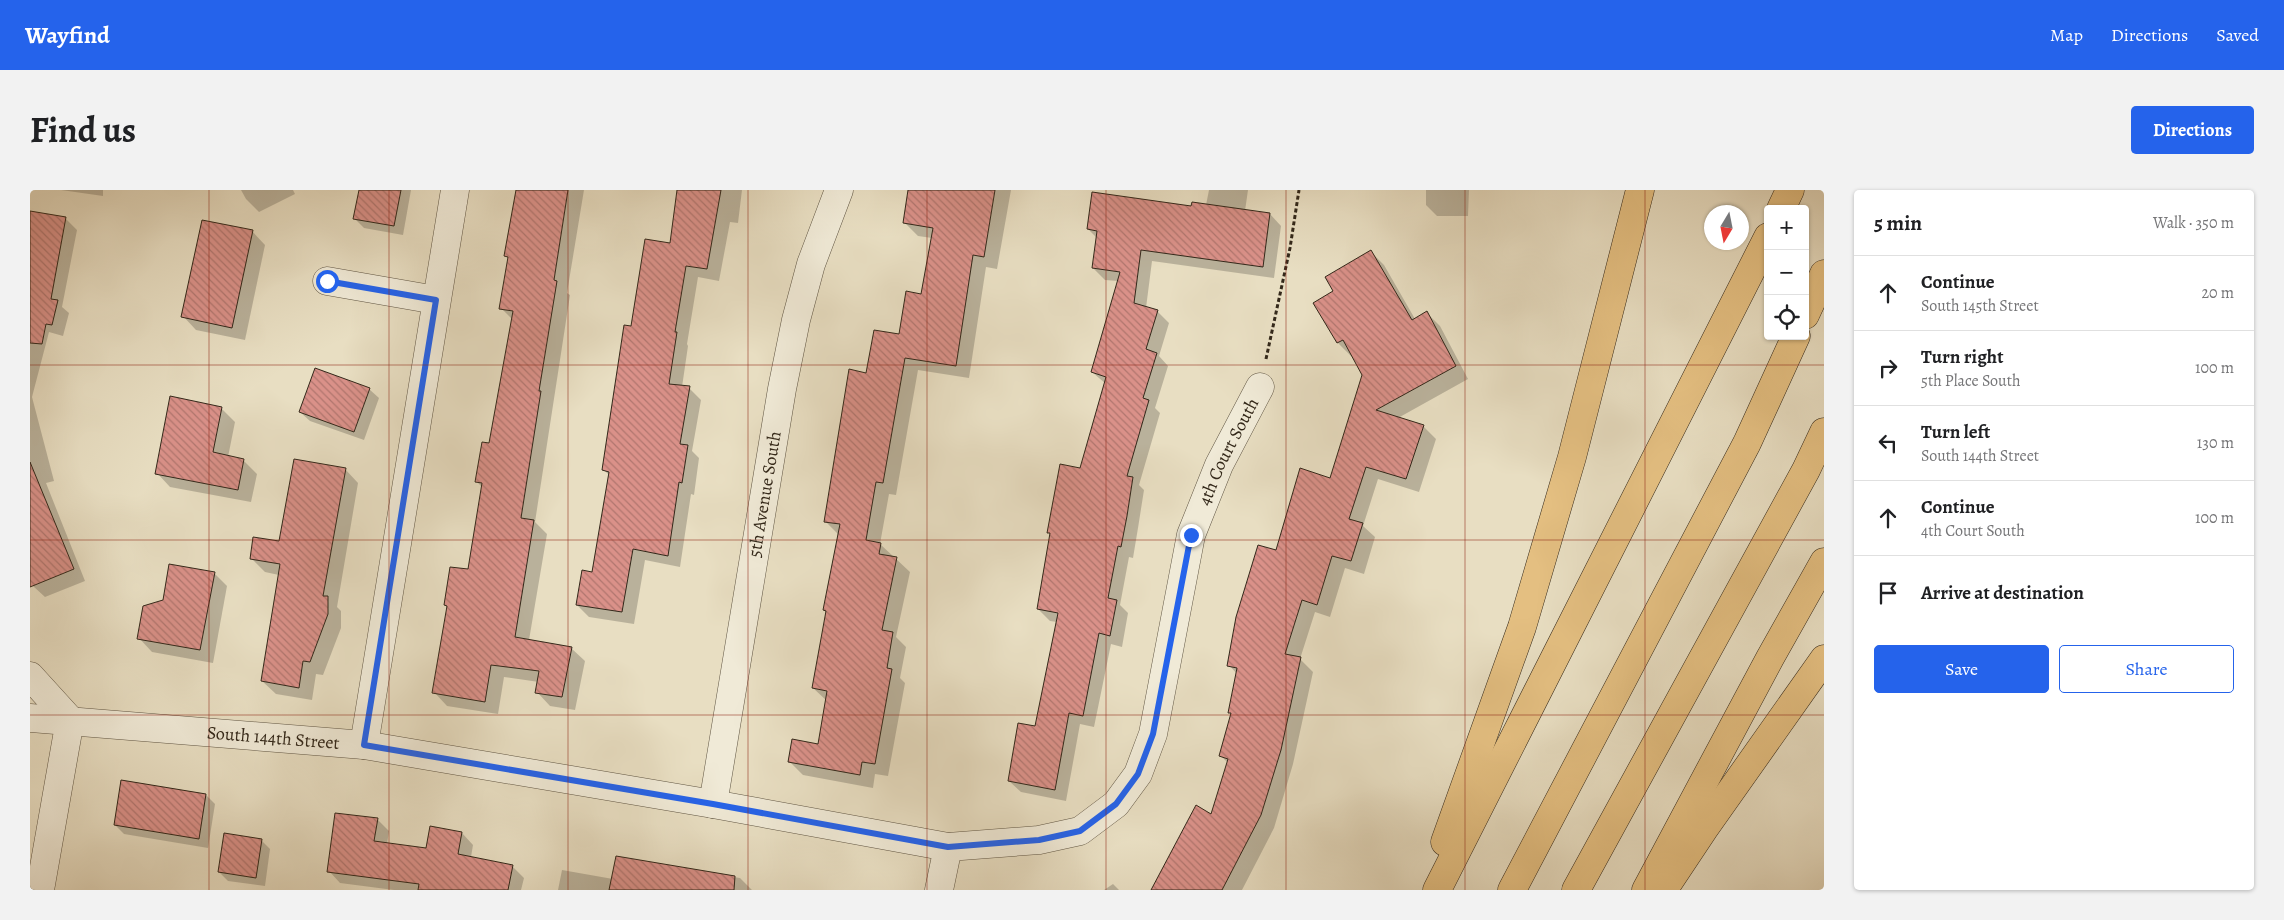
<!DOCTYPE html>
<html lang="en">
<head>
<meta charset="utf-8">
<style>
	:root { --surface:#fff; --page:#f2f2f2; --text:#202124; --muted:#757577; --line:#e0e0e0; --accent:#2563eb }
	body { margin:0; font-family:Alegreya,serif; background:var(--page); color:var(--text) }
	.controls { position:absolute; right:15px; top:15px; display:grid; overflow:hidden; border-radius:5px; box-shadow:0 1px 4px #0004 }
	.controls button { width:45px; height:45px; display:grid; place-items:center; padding:0; border:0; border-bottom:1px solid var(--line); background:var(--surface); color:var(--text); font:25px sans-serif }
	.compass { position:absolute; left:1674px; top:15px; width:45px; height:45px; border-radius:50%; background:var(--surface); box-shadow:0 1px 4px #0004; rotate:190deg }
	.stop { position:absolute; width:15px; height:15px; margin:-11px; border:4px solid #2563eb; border-radius:50%; background:#fff }
	.stop.end { background:#2563eb; border-color:#fff; box-shadow:0 1px 5px #0008 }
	.list { margin:0; padding:0; list-style:none }
	h2 { display:flex; justify-content:space-between; align-items:center; height:65px; margin:0; padding:0 20px; font-size:21px }
	h2 small { font-size:16px; font-weight:400; color:var(--muted) }
	.list li { display:grid; grid-template-columns:32px 1fr auto; gap:15px; align-items:center; box-sizing:border-box; height:75px; padding:0 20px; border-top:1px solid var(--line) }
	.list b { display:block; font-size:19px; white-space:nowrap }
	.list p { margin:0; font-size:16px; white-space:nowrap; color:var(--muted) }
	.list em { font-size:16px; font-style:normal; color:var(--muted) }
	.actions { display:flex; gap:10px; padding:15px 20px }
	.actions a { flex:1; padding:11px 0; border:1px solid var(--accent); border-radius:5px; text-align:center; font-size:18px; color:var(--accent) }
	.actions .main { background:var(--accent); color:#fff }
	.icon { flex:none; width:28px; height:28px; fill:none; stroke:currentColor; stroke-width:2; stroke-linecap:round; stroke-linejoin:round }
	.map { position:relative; flex:none; width:1794px; height:700px; overflow:hidden; border-radius:5px }
	header { display:flex; align-items:center; gap:30px; box-sizing:border-box; height:70px; padding:0 25px; background:var(--accent); color:#fff }
	header strong { font-size:24px }
	nav { display:flex; gap:28px; margin-inline-start:auto; font-size:18px }
	.intro { display:flex; align-items:center; justify-content:space-between; box-sizing:border-box; height:120px; padding:0 30px }
	h1 { margin:0; font-size:35px }
	.button { padding:12px 22px; border-radius:5px; background:var(--accent); color:#fff; font-size:18px; font-weight:700 }
	main { display:flex; gap:30px; padding:0 30px }
	aside { flex:1; background:var(--surface); border-radius:5px; box-shadow:0 1px 4px #0004 }
	.map>svg:first-child { display:block }
	.shadow { fill:#0003 }
	.building { fill:url(#building-back-hatch); stroke:#33281a }
	.lines { fill:none; stroke-linecap:round; stroke-linejoin:round }
	.street-casing { stroke:#605644; stroke-width:29 }
	.highway-casing { stroke:#33281a; stroke-width:29 }
	.path { stroke:#33281a; stroke-width:3; stroke-dasharray:4 2.5; stroke-linecap:butt }
	.street { stroke:#f0ead7; stroke-width:28 }
	.highway { stroke:#e4bf81; stroke-width:28 }
	.route { stroke:#2563eb; stroke-width:6 }
	.grid { fill:none; stroke:#8f2418; stroke-width:1; stroke-opacity:0.55 }
	.labels { text-anchor:middle; dominant-baseline:central; stroke-width:5; stroke-linejoin:round; paint-order:stroke }
	.street-label { font-size:18px; fill:#33281a; stroke:#f0ead7 }
</style>
</head>
<body>
<header>
<strong>Wayfind</strong>
<nav><a>Map</a><a>Directions</a><a>Saved</a></nav>
</header>
<div class="intro"><h1>Find us</h1><a class="button">Directions</a></div>
<main>
<div class="map">
<svg width="1794" height="700" viewBox="0 0 1794 700">
	<defs>
		<pattern id="building-back-hatch" width="6" height="6" patternUnits="userSpaceOnUse" patternTransform="scale(1.25)"><rect width="6" height="6" fill="#da9189"/><path d="M-1 5l2 2M0 0l6 6M5-1l2 2" fill="none" stroke="#b1766f"/></pattern>
	</defs>
	<rect width="100%" height="100%" fill="#e8dec2"/>
	<filter id="stains"><feTurbulence type="fractalNoise" baseFrequency=".004" numOctaves="4"/><feColorMatrix values="0 0 0 0 .2 0 0 0 0 .09 0 0 0 0 .02 0 0 0 .5 -.17"/></filter>
	<radialGradient id="worn" r=".72"><stop offset=".6" stop-color="#630" stop-opacity="0"/><stop offset="1" stop-color="#630" stop-opacity=".3"/></radialGradient>
	<g class="shadow">
		<polygon points="31,0 73,0 73,6"/>
		<polygon points="211,0 263,0 265,4 229,22 216,9"/>
		<polygon points="330,0 381,0 373,45 334,38 325,29"/>
		<polygon points="487,0 554,0 537,103 540,105 505,332 517,344 499,450 541,458 555,471 545,520 520,516 507,502 509,492 474,487 468,524 417,516 404,502 418,418 415,415 439,381 452,297 447,292 460,255 483,130 471,118 479,69 476,66"/>
		<polygon points="649,0 712,0 708,33 700,32 689,91 668,87 657,154 658,156 652,197 659,198 671,210 662,261 669,268 664,305 661,304 650,377 615,370 604,434 559,427 547,415 563,384 580,286 574,280 602,137 641,55"/>
		<polygon points="879,0 981,0 967,79 956,77 939,188 888,180 866,305 859,304 850,354 880,382 866,447 876,457 870,488 875,493 858,586 845,584 843,598 773,585 760,572 789,555 797,511 783,498 797,423 794,420 808,344 795,331 837,184 870,146 892,105 902,48 888,46 874,32"/>
		<polygon points="1179,0 1218,0 1215,21 1240,24 1251,36 1244,88 1122,71 1116,118 1127,121 1139,133 1129,166 1138,176 1125,218 1130,223 1109,295 1114,300 1108,338 1103,368 1099,367 1090,415 1098,423 1092,457 1081,454 1064,537 1050,534 1036,611 991,602 979,591 1006,538 1027,432 1020,431 1008,419 1021,345 1018,342 1051,279 1076,194 1062,182 1088,91 1075,90 1063,78 1067,48 1058,39 1176,15"/>
		<polygon points="1396,0 1439,0 1438,26 1407,26 1396,15"/>
		<polygon points="0,22 35,28 47,40 32,117 39,123 33,146 19,142 2,207 24,291 16,293 55,391 15,407 3,396 0,387"/>
		<polygon points="222,41 235,55 215,150 166,140 153,126"/>
		<polygon points="1341,62 1354,75 1385,129 1397,123 1410,136 1438,189 1368,228 1393,236 1406,249 1389,302 1348,289 1333,336 1345,347 1334,384 1315,378 1300,427 1285,422 1270,469 1283,482 1263,574 1244,638 1212,700 1148,700 1182,626 1198,573 1190,565 1202,525 1199,522 1207,484 1199,475 1246,362 1301,289 1334,185 1322,165 1321,166 1308,153 1285,113 1305,102"/>
		<polygon points="339,199 349,208 334,250 280,231 270,222"/>
		<polygon points="191,218 205,232 198,267 213,270 227,284 221,312 140,297 127,283"/>
		<polygon points="315,279 328,293 307,417 311,421 311,438 293,485 286,484 282,510 246,504 232,491 249,385 235,382 222,369 250,353"/>
		<polygon points="184,383 197,396 183,473 122,462 109,448 134,411"/>
		<polygon points="176,605 185,614 178,658 94,644 85,635"/>
		<polygon points="347,629 359,641 357,654 397,660 432,643 443,655 441,667 482,676 494,688 491,700 364,700 310,693 299,681"/>
		<polygon points="231,650 240,659 235,696 198,691 189,682"/>
		<polygon points="587,668 710,688 722,700 528,700 532,680 583,689"/>
		<polygon points="1083,694 1089,700 1074,700"/>
	</g>
	<g class="building">
		<polygon points="329,0 371,0 364,36 323,29"/>
		<polygon points="486,0 538,0 524,90 527,91 509,201 511,201 491,328 504,330 485,447 542,457 532,507 505,503 509,481 461,475 455,512 402,503 417,416 414,415 420,377 438,379 452,293 445,292 452,252 459,253 483,121 469,119 478,67 474,66"/>
		<polygon points="647,0 691,0 677,79 656,76 645,142 647,142 639,194 660,196 650,254 658,255 652,293 649,292 638,366 603,359 592,422 546,415 552,380 562,382 579,282 572,280 594,135 601,136 615,49 640,53"/>
		<polygon points="878,0 965,0 954,67 943,65 926,176 875,168 853,293 846,292 836,350 851,353 849,364 867,367 852,440 863,442 857,478 862,479 845,574 832,572 830,585 758,572 762,549 788,554 797,501 782,498 796,421 793,420 810,334 794,332 819,179 836,183 844,140 869,144 876,101 891,104 903,38 873,33"/>
		<polygon points="1062,2 1161,16 1162,12 1240,23 1233,77 1111,60 1104,113 1128,120 1116,159 1127,163 1113,208 1119,210 1097,286 1103,287 1097,326 1091,357 1088,356 1078,408 1087,410 1080,446 1069,443 1053,526 1039,523 1025,600 978,591 988,533 1005,536 1028,423 1007,419 1020,343 1017,343 1030,274 1050,278 1076,187 1061,182 1090,82 1062,78 1067,41 1057,39"/>
		<polygon points="0,21 36,27 21,109 28,110 22,135 16,134 12,154 0,153"/>
		<polygon points="172,30 223,40 202,138 151,127"/>
		<polygon points="1341,60 1382,130 1397,121 1426,176 1346,220 1394,235 1376,289 1336,277 1319,329 1333,333 1321,371 1302,366 1287,415 1272,410 1255,464 1271,467 1251,560 1231,625 1192,700 1121,700 1166,615 1181,624 1198,569 1189,566 1201,523 1198,523 1207,478 1197,476 1206,427 1228,355 1246,360 1270,278 1300,288 1332,185 1313,150 1307,153 1283,113 1303,101 1295,87"/>
		<polygon points="285,178 340,198 324,242 269,222"/>
		<polygon points="140,206 192,217 183,262 214,269 208,300 125,284"/>
		<polygon points="264,269 316,278 293,406 298,406 298,424 280,472 273,471 269,498 231,491 250,374 220,369 223,347 249,351"/>
		<polygon points="0,272 44,379 0,397"/>
		<polygon points="139,374 185,382 170,460 107,449 113,416 133,410"/>
		<polygon points="91,590 176,604 169,649 84,635"/>
		<polygon points="305,623 348,628 344,651 396,658 400,636 432,642 428,664 483,675 478,700 388,700 389,694 297,682"/>
		<polygon points="194,643 232,649 226,688 188,682"/>
		<polygon points="586,666 705,686 704,700 579,700"/>
	</g>
	<g class="lines">
		<g class="street-casing">
			<g id="street">
				<polyline points="297,91 406,110"/>
				<polyline points="0,486 40,530 10,700"/>
				<path id="s1" d="M0,528L334,555L683,614L918,657L1009,650L1050,641L1086,614L1108,584L1123,544L1161,345L1189,275L1230,197"/>
				<polyline points="334,555 425,0"/>
				<path id="s2" d="M683,614L752,199L766,130L781,74L809,0"/>
				<polyline points="909,700 918,657"/>
			</g>
		</g>
		<g class="highway-casing">
			<g id="highway">
				<polyline points="1751,19 1760,0"/>
				<polyline points="1775,125 1794,84"/>
				<polyline points="1415,652 1492,437 1542,267 1610,0"/>
				<polyline points="1634,699 1674,639 1794,469"/>
				<polyline points="1407,700 1738,47"/>
				<polyline points="1482,700 1717,253 1766,146"/>
				<polyline points="1546,700 1776,280 1794,242"/>
				<polyline points="1616,700 1740,468 1794,372"/>
			</g>
		</g>
		<polyline class="path" points="1236,169 1260,58 1269,0"/>
		<use href="#street" class="street"/>
		<use href="#highway" class="highway"/>
	</g>
	<g class="lines">
		<polyline class="route" points="297,91 406,110 334,555 683,614 918,657 1009,650 1050,641 1086,614 1108,584 1123,544 1161,345"/>
	</g>
	<path class="grid" d="M179,0V700M359,0V700M538,0V700M718,0V700M897,0V700M1076,0V700M1256,0V700M1435,0V700M1615,0V700M0,175H1794M0,350H1794M0,525H1794"/>
	<g class="labels">
		<g class="street-label">
			<text stroke="none"><textPath href="#s1" startOffset="1480">4th Court South</textPath></text>
			<text stroke="none"><textPath href="#s2" startOffset="314">5th Avenue South</textPath></text>
			<text stroke="none"><textPath href="#s1" startOffset="244">South 144th Street</textPath></text>
		</g>
	</g>
	<rect width="100%" height="100%" filter="url(#stains)"/>
	<rect width="100%" height="100%" fill="url(#worn)"/>
</svg>
<div class="controls">
<button>+</button>
<button>−</button>
<button><svg class="icon" aria-label="locate" viewBox="0 0 24 24"><circle cx="12" cy="12" r="6"/><path d="M12 2v4M12 18v4M2 12h4M18 12h4"/></svg></button>
</div>
<svg class="compass" viewBox="-18 -18 36 36"><path d="M0-13l5 13h-10z" fill="#e53935"/><path d="M0 13l5-13h-10z" fill="#757577"/></svg>
<div class="stop" style="left:297px;top:91px"></div>
<div class="stop end" style="left:1161px;top:345px"></div>
</div>
<aside>
<h2>5 min<small>Walk · 350 m</small></h2>
<ul class="list">
<li><svg class="icon" aria-label="ahead" viewBox="0 0 24 24"><path d="M12 20V5M6 11l6-6 6 6"/></svg><div><b>Continue</b><p>South 145th Street</p></div><em>20 m</em></li>
<li><svg class="icon" aria-label="right" viewBox="0 0 24 24"><path d="M7 20v-9h11M14 6l5 5-5 5"/></svg><div><b>Turn right</b><p>5th Place South</p></div><em>100 m</em></li>
<li><svg class="icon" aria-label="left" viewBox="0 0 24 24"><path d="M17 20v-9H6M10 6l-5 5 5 5"/></svg><div><b>Turn left</b><p>South 144th Street</p></div><em>130 m</em></li>
<li><svg class="icon" aria-label="ahead" viewBox="0 0 24 24"><path d="M12 20V5M6 11l6-6 6 6"/></svg><div><b>Continue</b><p>4th Court South</p></div><em>100 m</em></li>
<li><svg class="icon" aria-label="arrive" viewBox="0 0 24 24"><path d="M6 21V4h12l-3 4 3 4H6"/></svg><div><b>Arrive at destination</b></div></li>
</ul>
<div class="actions"><a class="main">Save</a><a>Share</a></div>
</aside>
</main>
</body>
</html>
